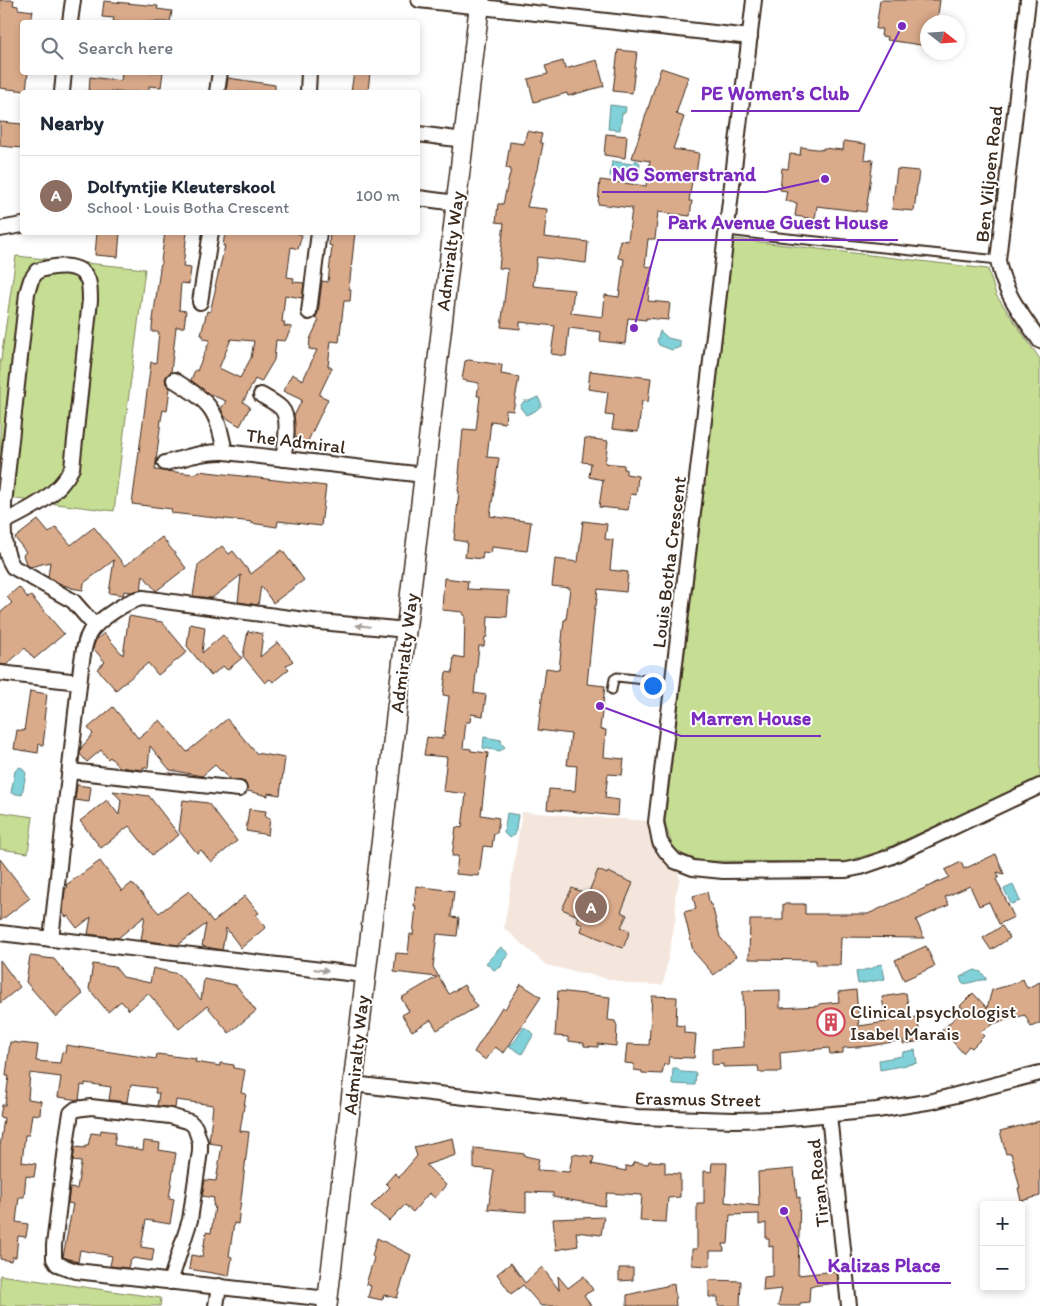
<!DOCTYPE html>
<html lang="en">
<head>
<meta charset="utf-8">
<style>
	:root { --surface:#fff; --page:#f6f6f7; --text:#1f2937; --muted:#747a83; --line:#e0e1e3; --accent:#d1495b }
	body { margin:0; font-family:Itim,sans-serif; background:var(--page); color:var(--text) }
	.controls { position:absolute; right:15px; bottom:15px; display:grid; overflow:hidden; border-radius:5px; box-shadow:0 2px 8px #0003 }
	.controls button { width:45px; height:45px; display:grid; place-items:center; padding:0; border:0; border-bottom:1px solid var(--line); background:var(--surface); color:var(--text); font:25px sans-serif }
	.compass { position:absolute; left:920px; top:15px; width:45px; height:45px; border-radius:50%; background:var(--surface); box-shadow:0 2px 8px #0003; rotate:107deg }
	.you { position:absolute; left:652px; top:685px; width:18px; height:18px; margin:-12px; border:4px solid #fff; border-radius:50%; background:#1a73e8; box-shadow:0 0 0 8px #1a73e833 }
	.badge { display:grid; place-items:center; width:32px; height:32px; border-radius:50%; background:var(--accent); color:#fff; font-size:16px; font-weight:700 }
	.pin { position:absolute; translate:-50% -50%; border:2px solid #fff; box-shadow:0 1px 5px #0006 }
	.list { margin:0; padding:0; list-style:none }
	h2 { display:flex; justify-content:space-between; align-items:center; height:65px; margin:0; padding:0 20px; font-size:21px }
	h2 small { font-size:16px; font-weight:400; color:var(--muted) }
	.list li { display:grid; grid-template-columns:32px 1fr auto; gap:15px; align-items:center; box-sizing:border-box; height:80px; padding:0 20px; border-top:1px solid var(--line) }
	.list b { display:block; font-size:19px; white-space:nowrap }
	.list p { margin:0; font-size:16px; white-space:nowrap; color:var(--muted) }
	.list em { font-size:16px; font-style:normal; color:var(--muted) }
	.icon { flex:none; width:28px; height:28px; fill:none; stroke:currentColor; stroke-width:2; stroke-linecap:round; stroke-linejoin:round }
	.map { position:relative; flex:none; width:1040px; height:1306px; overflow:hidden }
	.search { position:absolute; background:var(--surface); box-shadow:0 2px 8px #0003; left:20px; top:20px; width:400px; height:55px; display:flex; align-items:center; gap:12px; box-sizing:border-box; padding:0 18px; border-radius:5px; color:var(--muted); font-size:19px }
	.panel { position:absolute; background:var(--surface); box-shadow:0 2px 8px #0003; left:20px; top:90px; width:400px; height:145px; border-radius:5px }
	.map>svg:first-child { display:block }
	.built { fill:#f4e6dc }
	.green { fill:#c6de94; stroke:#808459 }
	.water { fill:#80d1d9; stroke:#648e8e }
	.building { fill:#daab8b; stroke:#3b2a1e; fill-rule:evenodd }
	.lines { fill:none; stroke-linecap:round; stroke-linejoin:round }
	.service-casing { stroke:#3b2a1e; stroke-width:11 }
	.minor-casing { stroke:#3b2a1e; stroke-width:18 }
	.secondary-casing { stroke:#3b2a1e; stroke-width:22 }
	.service { stroke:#fff; stroke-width:7 }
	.minor { stroke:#fff; stroke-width:14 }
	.secondary { stroke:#fff; stroke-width:19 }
	.oneway { fill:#a79f9a }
	.labels { text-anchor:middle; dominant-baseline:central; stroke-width:4; stroke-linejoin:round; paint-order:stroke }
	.street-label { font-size:19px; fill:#3b2a1e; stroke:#fff }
	.poi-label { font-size:19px; fill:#3b2a1e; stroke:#fff; text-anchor:start }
	.leader { fill:none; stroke:#7b2cbf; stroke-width:2 }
	.callout-dot { fill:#7b2cbf; stroke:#fff; stroke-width:2 }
	.callout-label { font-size:20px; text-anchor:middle; font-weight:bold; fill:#7b2cbf; stroke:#fff; stroke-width:4; stroke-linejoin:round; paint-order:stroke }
</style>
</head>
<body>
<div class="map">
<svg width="1040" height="1306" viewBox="0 0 1040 1306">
	<rect width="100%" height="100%" fill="#fff"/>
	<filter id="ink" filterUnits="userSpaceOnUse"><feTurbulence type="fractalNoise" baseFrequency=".02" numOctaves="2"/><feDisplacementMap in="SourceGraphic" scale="10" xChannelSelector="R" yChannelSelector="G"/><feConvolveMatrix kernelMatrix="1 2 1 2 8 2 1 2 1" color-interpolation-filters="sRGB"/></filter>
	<g filter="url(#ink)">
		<polygon class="built" points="522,812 648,821 649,836 653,847 662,859 678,872 680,879 675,897 676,916 663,985 631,984 546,965 504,928"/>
		<g class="green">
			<path d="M734,239L988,269L996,295L1040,359V779L878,852L844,862L701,861C674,853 671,848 665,821Z"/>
			<polygon points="16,256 145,269 114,511 0,497 0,366"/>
			<polygon points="0,812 33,817 28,853 0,849"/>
			<polygon points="0,1275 6,1276 161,1298 160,1306 0,1306"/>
		</g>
		<g class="water">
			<polygon points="610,105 626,107 625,113 622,113 620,130 608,129"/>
			<polygon points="636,160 640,163 638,179 610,176 612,161 632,164"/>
			<polygon points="660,331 668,338 680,341 680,347 672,350 659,345 657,341"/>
			<polygon points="538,397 542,405 535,411 526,415 520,407 524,401 529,401"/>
			<polygon points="484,737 502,740 501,743 505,747 500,751 483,748"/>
			<polygon points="21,767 26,773 22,795 11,793 15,771 18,768"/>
			<polygon points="507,813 518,815 515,835 509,838 504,833"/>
			<polygon points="1013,885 1020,901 1011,904 1004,889"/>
			<polygon points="501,947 509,954 503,961 501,967 494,970 486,963"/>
			<polygon points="882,964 885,979 858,984 856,972 873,968 877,965"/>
			<path d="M975,970L981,972L986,978V980C976,979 970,985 962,983L960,977Z"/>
			<polygon points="524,1027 534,1034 522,1054 509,1046 515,1041"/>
			<polygon points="915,1050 917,1063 880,1070 879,1060 902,1056 903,1052"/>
			<polygon points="673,1068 677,1068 682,1072 696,1073 695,1085 672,1084"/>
		</g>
		<g class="building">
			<polygon points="0,0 14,0 13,5 18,6 18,9 33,11 31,22 22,22 22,72 28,72 26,91 0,88"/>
			<polygon points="880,0 940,0 937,22 928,22 928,46 887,40 888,37 881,36 882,29 876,29"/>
			<polygon points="104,1 158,6 157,9 172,11 170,22 113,22 114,18 102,17"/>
			<polygon points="618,50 637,52 632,93 613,91"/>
			<polygon points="597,60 604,86 568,96 567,93 534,102 528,79 548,74 545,66 563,61 565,69"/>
			<polygon points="661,68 688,77 676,114 684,117 673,149 699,153 696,174 693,174 689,201 692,201 690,216 658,212 655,239 648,239 645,266 652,267 648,301 670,303 668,320 646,318 646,320 628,318 625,344 600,341 601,332 569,328 566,356 551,354 555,326 520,322 520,329 501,327 508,269 499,268 504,223 496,222 498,204 503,204 511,169 506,168 510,142 524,144 527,131 542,134 540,142 543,144 538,169 537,169 527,207 547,209 544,237 588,242 586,263 537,257 533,286 574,290 571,313 603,317 605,295 619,297 624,259 618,258 620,240 628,241 632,208 598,204 600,180 646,186 650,161 632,158"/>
			<polygon points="122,72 163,72 161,87 149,86 149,92 89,92 90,77 121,81"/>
			<polygon points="354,72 370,72 368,92 351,92"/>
			<polygon points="228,78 275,85 275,92 226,92"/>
			<polygon points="0,122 22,124 22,148 0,146"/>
			<polygon points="606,134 627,136 625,158 604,155"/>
			<polygon points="844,141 866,144 864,159 873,160 866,212 817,206 815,219 795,216 797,203 785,201 787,191 780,190 782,168 788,169 790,154 800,155 801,147 823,150 823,148 843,150"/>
			<polygon points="897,169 919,171 914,211 892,209"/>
			<polygon points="97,232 120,232 118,257 95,255"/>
			<polygon points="165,232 187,232 183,267 191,268 189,284 181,283 179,310 186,311 184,327 176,327 171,372 167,375 165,379 166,384 170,388 167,411 163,410 161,420 155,470 195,474 199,471 326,486 321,526 278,521 277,527 251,523 253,522 171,513 172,509 132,504 151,362 156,363 159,332 152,332 152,327"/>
			<path d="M225,232H294L302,235L298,249L291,247L287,277L294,278L293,282L304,283L302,298L285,295L282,322H285L284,326L292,327L285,341L276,340L274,360L261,382L255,379L243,402L250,407L240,426L225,417L221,409L226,401L209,394L191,380L195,370L197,371L210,340L203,339V335H201L207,311L210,312L216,287H215L225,246H223ZM231,339L254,341L251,358L240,378L219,368Z"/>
			<polygon points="330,232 355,232 349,289 351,289 350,301 344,301 339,342 331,341 328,366 332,368 319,395 328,399 307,443 295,437 294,416 302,400 283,391 292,374 303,380 317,350 309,349 310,339 319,320 315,318 318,313 322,281 328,282 332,246 329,245"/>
			<polygon points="469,360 502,365 501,374 519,377 513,411 506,410 505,423 491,421 487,457 499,458 490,516 531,522 527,551 492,547 491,553 483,552 482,559 465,557 467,542 454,540 459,491 458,491 460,474 459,474 463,429 476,430 480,396 477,396 479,383 462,380 465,361"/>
			<polygon points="590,371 651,378 648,402 642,401 638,432 612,429 614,416 605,415 608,392 588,389"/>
			<polygon points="585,438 608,441 605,463 624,465 624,469 626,469 626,474 638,476 636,495 631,494 628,510 599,507 603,480 589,477 591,463 582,462"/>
			<polygon points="38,520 49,533 56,527 71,545 94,527 125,566 162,537 186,568 156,591 143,575 141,590 132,592 124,591 123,595 109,593 114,560 84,583 83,590 71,588 71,587 63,585 48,577 50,562 30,567 26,564 23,555 26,552 15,538"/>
			<polygon points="583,521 607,524 605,539 613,540 610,570 628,572 626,592 598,589 596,606 595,606 587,684 605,686 600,729 606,730 604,757 624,759 622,775 608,774 605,798 619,800 618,816 547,809 549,789 575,791 577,766 567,765 571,734 538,730 546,668 559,670 564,620 566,620 570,588 552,586 555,559 578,562"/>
			<polygon points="222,546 229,554 233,551 251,574 282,550 304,580 273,603 261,586 258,605 238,602 241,575 212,598 193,596 198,565"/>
			<polygon points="444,578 468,581 467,589 509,591 507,617 488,616 487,637 485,637 484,646 479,646 474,693 486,695 483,716 471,714 470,722 466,722 463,748 471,749 471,751 488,753 481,815 499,818 497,833 494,833 492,847 483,846 479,876 456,874 458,856 452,856 456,827 462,828 466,794 443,791 447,757 424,755 427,737 442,739 442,736 444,736 449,696 443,695 446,672 452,673 454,656 464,658 465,615 463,615 463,612 442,610"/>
			<polygon points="19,587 28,598 31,596 64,634 34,659 25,648 6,665 0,664 0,613 12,603 7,597"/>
			<polygon points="129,616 162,622 187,652 158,675 148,663 116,690 97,669 105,662 93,648 96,640 104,633 123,655"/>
			<polygon points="190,624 205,627 202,653 223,635 242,658 227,670 223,666 211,676 187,646"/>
			<polygon points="248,631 263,634 260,657 278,642 293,661 286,666 289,669 273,682 270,679 265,683 243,656"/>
			<polygon points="30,691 47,694 44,720 46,720 43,745 39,744 38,753 14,749 17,730 24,731"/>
			<polygon points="113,707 138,738 160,720 187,752 227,719 256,753 285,758 280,795 268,793 268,796 248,791 245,782 229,779 222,770 221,771 215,765 202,776 170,770 150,746 148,768 143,767 143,770 119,767 110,757 108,759 101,750 87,762 80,754 81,748 93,734 88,728"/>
			<polygon points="77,785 91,787 89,802 75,800"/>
			<polygon points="113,791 149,796 179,835 152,855 129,826 101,848 80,821 107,800 119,815 121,800"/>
			<polygon points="183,800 208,803 237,841 211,862 201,850 197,853 179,831"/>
			<polygon points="249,809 266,811 265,817 270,818 268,835 246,831"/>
			<polygon points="996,854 1004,874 997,872 999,877 996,879 1014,917 999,924 989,902 979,906 970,886 945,897 949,905 916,920 924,938 841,937 840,965 816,965 816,960 749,959 750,920 783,920 783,904 805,904 805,914 868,914 949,877 945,870 961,862 964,869"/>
			<polygon points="0,859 30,898 0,921"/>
			<polygon points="100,861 122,891 132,883 159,913 189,891 213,922 245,896 259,913 256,915 266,927 241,948 226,928 222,950 202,946 206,924 178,945 141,940 145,916 118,938 88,934 91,917 77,928 68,916 66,917 63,913 65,889 68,887 66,885"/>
			<polygon points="598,870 607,874 608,872 633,883 621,912 627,915 621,927 630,931 623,948 581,931 583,925 576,922 578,916 562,909 572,888 588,894"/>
			<polygon points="416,886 454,891 451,917 459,918 457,936 437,934 433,967 449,994 464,985 477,1007 437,1030 431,1020 412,1031 402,1015 409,1011 401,998 437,977 394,972 396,953 408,954 410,934 413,935 416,906 414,906"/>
			<polygon points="707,892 710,905 712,905 720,937 736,956 714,975 693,951 684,912 696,909 693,896"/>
			<polygon points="1002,926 1010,938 991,950 983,938"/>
			<polygon points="926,946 935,966 904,980 895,960"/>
			<polygon points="30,956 54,959 83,994 56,1017 26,982"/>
			<polygon points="0,960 20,987 0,1003"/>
			<polygon points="93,964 115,967 123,977 150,983 153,968 178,974 201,1000 204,979 236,985 256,1011 229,1033 207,1006 179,1029 148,993 129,1010 121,1001 108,1012 89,989"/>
			<polygon points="1023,979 1027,988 1040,982 1040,1023 1031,1027 1025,1015 995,1023 980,1032 984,1036 972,1048 969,1046 963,1053 942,1030 964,1009 960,1006 973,993 987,1008 992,990 1010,985"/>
			<polygon points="521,984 541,997 504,1053 495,1047 486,1060 474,1052 502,1007 505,1009"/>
			<polygon points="780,990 780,1008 819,1006 819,1004 839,1002 838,992 856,990 859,1026 886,1022 882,997 906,993 910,1018 917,1017 921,1041 903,1044 903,1040 870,1046 843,1048 843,1053 830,1054 829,1048 780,1053 781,1072 759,1072 758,1066 723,1067 723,1064 712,1065 712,1049 744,1047 743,991"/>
			<polygon points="558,991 610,997 608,1020 615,1021 617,1026 616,1046 598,1044 598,1047 584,1046 584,1043 568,1041 568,1037 555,1036"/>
			<polygon points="652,996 677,997 676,1025 684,1026 684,1033 696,1034 694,1058 669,1057 668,1065 664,1064 662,1074 642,1073 642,1071 634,1070 634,1064 625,1063 627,1044 649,1045"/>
			<polygon points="10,1042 38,1045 36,1061 60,1063 62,1052 65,1053 66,1045 156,1059 157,1054 196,1059 195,1062 220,1066 220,1063 234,1065 234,1068 245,1070 241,1093 246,1094 240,1131 249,1132 238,1224 234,1223 229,1256 232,1257 229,1276 189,1269 191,1255 202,1257 206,1232 211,1233 215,1206 213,1206 214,1198 202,1196 205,1180 216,1181 222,1145 209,1143 213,1105 176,1100 175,1108 157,1106 159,1093 155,1093 156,1088 131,1085 130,1090 129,1089 127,1102 109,1100 111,1087 85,1083 85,1086 81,1085 79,1100 58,1097 61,1077 30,1073 28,1099 41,1101 40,1115 32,1114 29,1135 25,1135 22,1162 36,1164 34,1177 26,1176 24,1197 19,1197 16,1222 28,1224 26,1237 18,1236 16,1257 12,1257 11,1261 0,1259 0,1147 4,1118 0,1117 2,1105 5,1105 9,1076 6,1076"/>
			<polygon points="1040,1121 1040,1196 1021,1201 1018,1188 1020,1188 1011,1153 1006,1154 1000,1131"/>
			<polygon points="101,1130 116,1132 114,1145 143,1150 144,1141 160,1143 159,1150 176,1153 169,1198 174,1199 170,1224 146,1220 141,1247 154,1249 152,1261 133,1258 132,1260 130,1260 128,1268 110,1266 112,1256 80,1250 78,1262 63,1257 73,1204 68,1203 70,1188 77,1189 81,1164 81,1162 73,1161 75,1147 85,1148 85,1146 88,1146 91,1133 100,1134"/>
			<polygon points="453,1138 456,1155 426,1165 446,1185 435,1198 429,1193 413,1212 405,1205 389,1221 371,1206 390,1187 386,1183 395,1173 399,1177 417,1156 414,1147"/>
			<polygon points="474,1148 525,1154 525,1156 539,1159 537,1170 569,1172 573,1154 594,1157 592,1164 626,1171 626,1166 631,1167 634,1162 648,1164 649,1161 665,1162 665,1173 680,1174 680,1197 668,1198 666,1222 640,1221 642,1195 607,1193 605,1206 553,1197 553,1193 526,1192 526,1212 488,1209 494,1170 474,1168"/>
			<polygon points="712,1163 727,1163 725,1202 759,1206 758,1172 794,1169 797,1198 800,1197 798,1275 837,1271 838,1283 810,1286 809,1302 800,1303 800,1306 778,1306 782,1289 763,1291 764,1277 773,1276 773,1246 769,1247 769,1239 766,1239 766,1223 759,1225 759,1214 730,1215 728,1244 723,1244 724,1251 710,1251 710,1266 692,1265 692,1249 697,1249 697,1203 704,1203 704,1171 711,1172"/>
			<polygon points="604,1217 601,1235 576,1232 578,1246 556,1250 553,1219"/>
			<polygon points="377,1238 411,1255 397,1298 384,1295 382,1300 368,1297 371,1286 366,1284 374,1258 372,1256"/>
			<polygon points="511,1263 525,1283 542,1267 559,1290 558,1276 568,1288 584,1276 593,1290 584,1295 591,1306 541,1306 523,1285 511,1294 497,1274"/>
			<polygon points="619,1268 633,1268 633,1280 619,1281"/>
			<polygon points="709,1280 741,1281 740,1306 718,1306 718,1297 709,1297"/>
			<polygon points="674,1284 676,1306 627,1306 627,1295"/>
		</g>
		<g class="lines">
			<g class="service-casing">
				<g id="service">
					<polyline points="728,231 769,236 998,260"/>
					<polyline points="612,690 614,679 617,677 673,683"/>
				</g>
			</g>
			<g class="minor-casing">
				<g id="minor">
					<polyline points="419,0 750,37"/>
					<polyline points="754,0 656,822 660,842 666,851 675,861 693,868 723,871 846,870 861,867 890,857 1040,786"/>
					<path d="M1028,0L998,260C1003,292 1022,315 1040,341"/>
					<polyline points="70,22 73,0"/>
					<polyline points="62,92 64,72"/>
					<polyline points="217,92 220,72"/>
					<polyline points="308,92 309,72"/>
					<polyline points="418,134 464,140"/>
					<polyline points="418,198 456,203"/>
					<polyline points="0,229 22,225"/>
					<polyline points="200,302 211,232"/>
					<polyline points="309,312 319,232"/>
					<path d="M174,380C212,404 216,408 225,452"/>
					<path d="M261,395C268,399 276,403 281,408C291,418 285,446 283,459"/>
					<path d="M165,463C185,458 204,451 225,452L424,475"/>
					<path d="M4,522C30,509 58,496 72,468L90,300C90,293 90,286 88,280C80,261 52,266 37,271L31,280L27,293L4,504C4,526 1,548 13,567L73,601L95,626"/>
					<polyline points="0,673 79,682"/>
					<polyline points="70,771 239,789"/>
					<polyline points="0,933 365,975"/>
					<path d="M51,939L81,667C83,655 84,642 90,632C98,620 129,599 143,598L320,622L407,630"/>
					<polyline points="353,1084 637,1117 734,1120 778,1119 877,1110 933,1101 1040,1073"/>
					<polyline points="829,1115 849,1306"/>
					<polyline points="170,1282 190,1220 200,1151 200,1142 195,1127 190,1122 170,1116 91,1107 76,1109 71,1113 68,1131 54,1245 54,1259 57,1264 76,1271 328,1299"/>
					<polyline points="216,1306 219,1286"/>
				</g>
			</g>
			<g class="secondary-casing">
				<polyline id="secondary" points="327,1306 480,0"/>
			</g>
			<use href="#service" class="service"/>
			<use href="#minor" class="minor"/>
			<use href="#secondary" class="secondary"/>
		</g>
		<defs><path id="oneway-solid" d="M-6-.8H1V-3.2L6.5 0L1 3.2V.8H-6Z" transform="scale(1.25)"/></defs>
		<g class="oneway">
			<use href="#oneway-solid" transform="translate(363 626) rotate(-174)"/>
			<use href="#oneway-solid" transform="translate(321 970) rotate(7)"/>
		</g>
	</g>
	<defs>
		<g id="building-ring" transform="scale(1.4375)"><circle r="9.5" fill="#fff" stroke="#d1495b" stroke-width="1.5"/><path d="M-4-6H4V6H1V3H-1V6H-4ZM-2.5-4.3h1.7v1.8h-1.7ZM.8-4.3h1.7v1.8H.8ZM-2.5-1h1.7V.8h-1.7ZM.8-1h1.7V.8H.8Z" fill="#d1495b"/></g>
	</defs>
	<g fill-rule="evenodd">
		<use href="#building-ring" x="831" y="1022"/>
	</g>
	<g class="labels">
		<g class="street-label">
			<text transform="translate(989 174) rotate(-84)">Ben Viljoen Road</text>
			<text transform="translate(450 251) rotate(-83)">Admiralty Way</text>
			<text transform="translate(296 441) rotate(7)">The Admiral</text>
			<text transform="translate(669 562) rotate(-83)">Louis Botha Crescent</text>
			<text transform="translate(404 653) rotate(-83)">Admiralty Way</text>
			<text transform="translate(356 1055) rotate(-84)">Admiralty Way</text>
			<text transform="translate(698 1099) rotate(1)">Erasmus Street</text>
			<text transform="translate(818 1183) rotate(-96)">Tiran Road</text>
		</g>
		<g class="poi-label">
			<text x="850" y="1011">Clinical psychologist<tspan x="850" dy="22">Isabel Marais</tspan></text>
		</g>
	</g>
	<path class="leader" d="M902 26L859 111H691M825 179L766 192H602M634 328L658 240H898M600 706L681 736H821M784 1211L818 1283H951"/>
	<g class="callout-dot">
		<circle cx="902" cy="26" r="5"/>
		<circle cx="825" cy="179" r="5"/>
		<circle cx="634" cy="328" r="5"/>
		<circle cx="600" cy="706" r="5"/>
		<circle cx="784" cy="1211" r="5"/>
	</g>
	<g class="callout-label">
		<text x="775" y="100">PE Women’s Club</text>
		<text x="684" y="181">NG Somerstrand</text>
		<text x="778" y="229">Park Avenue Guest House</text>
		<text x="751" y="725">Marren House</text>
		<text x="884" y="1272">Kalizas Place</text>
	</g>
</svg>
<div class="controls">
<button>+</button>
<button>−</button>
</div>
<svg class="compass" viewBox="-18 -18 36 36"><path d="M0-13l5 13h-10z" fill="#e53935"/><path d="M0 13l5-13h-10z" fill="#747a83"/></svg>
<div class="you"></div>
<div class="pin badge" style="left:591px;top:907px;background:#8d6e63">A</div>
<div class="search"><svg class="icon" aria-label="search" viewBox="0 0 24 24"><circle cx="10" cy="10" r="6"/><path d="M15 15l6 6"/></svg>Search here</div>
<section class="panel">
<h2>Nearby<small></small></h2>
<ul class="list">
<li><span class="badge" style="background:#8d6e63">A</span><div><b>Dolfyntjie Kleuterskool</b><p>School · Louis Botha Crescent</p></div><em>100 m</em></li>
</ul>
</section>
</div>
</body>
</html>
